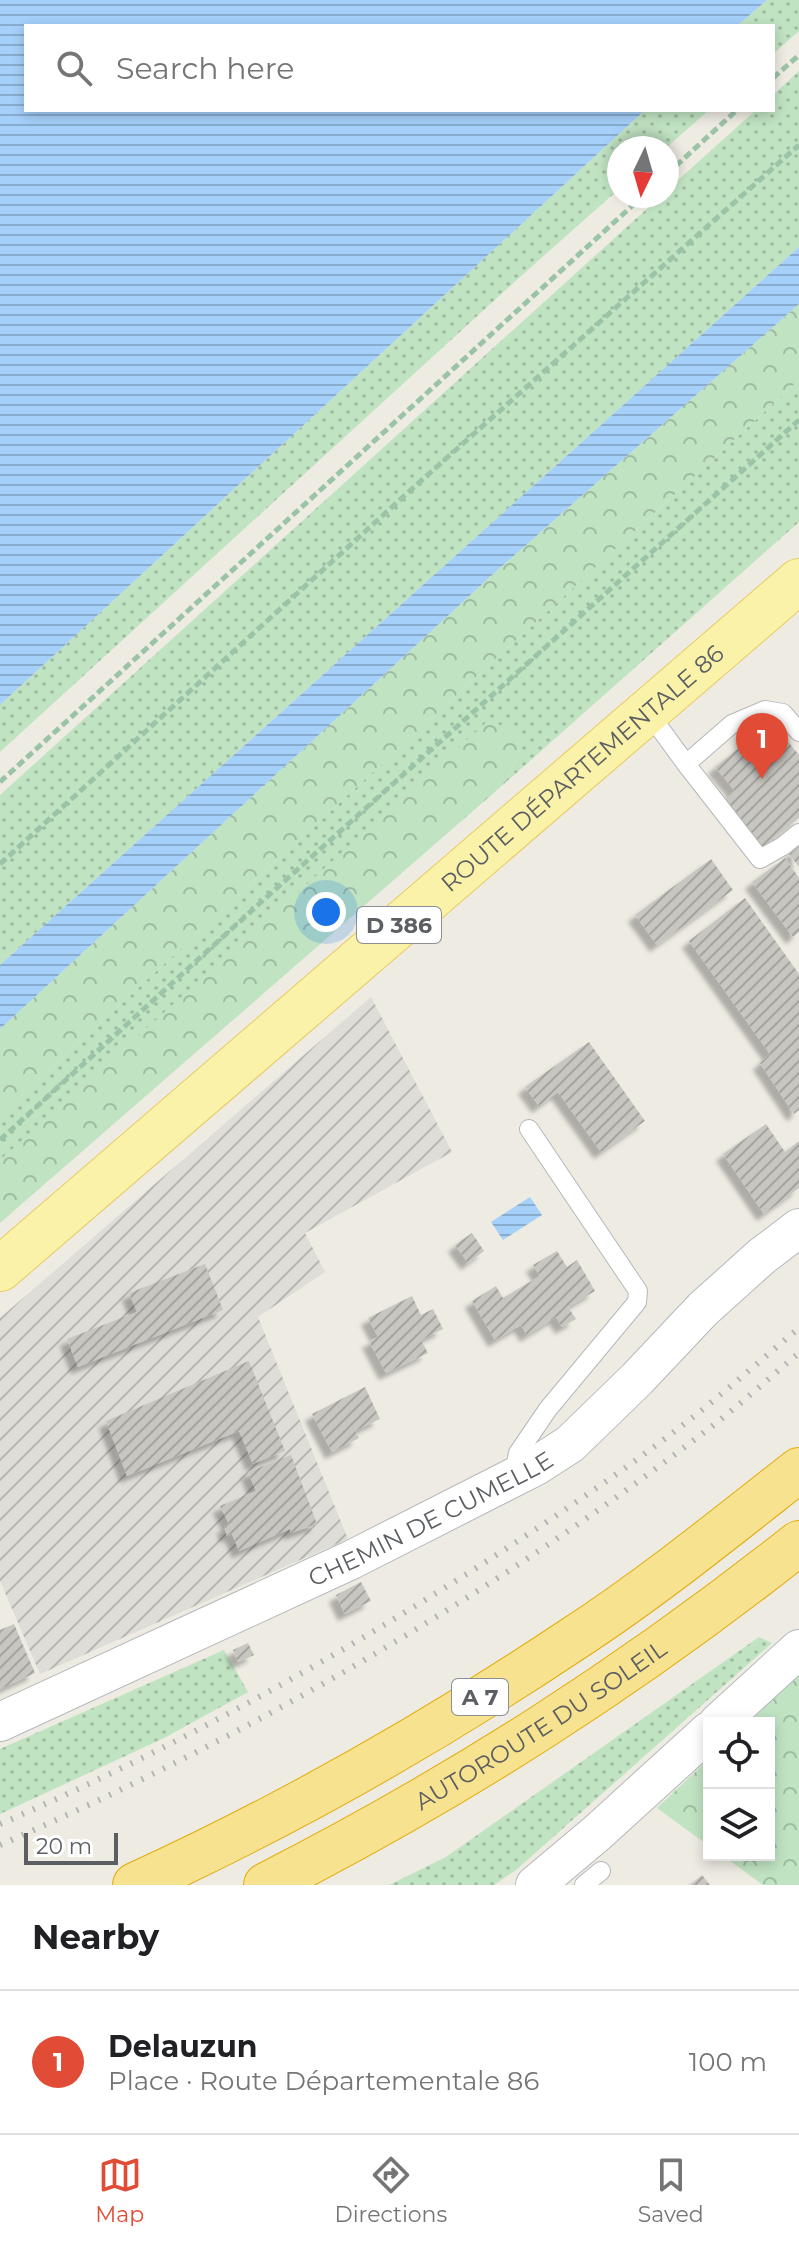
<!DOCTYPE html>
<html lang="en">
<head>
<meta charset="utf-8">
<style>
	:root { --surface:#fff; --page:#f2f2f2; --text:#202124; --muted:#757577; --line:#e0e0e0; --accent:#e04c35 }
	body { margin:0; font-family:Montserrat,sans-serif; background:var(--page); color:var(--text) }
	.controls { position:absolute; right:24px; bottom:24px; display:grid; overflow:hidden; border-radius:0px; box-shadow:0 4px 12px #0003 }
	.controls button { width:72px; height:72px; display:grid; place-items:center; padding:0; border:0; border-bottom:2px solid var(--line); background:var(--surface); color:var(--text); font:40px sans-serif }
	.compass { position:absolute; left:607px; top:136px; width:72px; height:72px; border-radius:50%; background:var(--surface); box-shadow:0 4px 12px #0003; rotate:185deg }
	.scale { position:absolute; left:24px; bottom:20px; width:94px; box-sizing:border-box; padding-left:8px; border:4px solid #5b5e62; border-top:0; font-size:22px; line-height:28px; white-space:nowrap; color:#5b5e62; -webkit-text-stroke:6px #fff; paint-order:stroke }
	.you { position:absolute; left:326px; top:912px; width:28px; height:28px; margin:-20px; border:6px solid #fff; border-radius:50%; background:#1a73e8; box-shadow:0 0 0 12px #1a73e833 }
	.badge { display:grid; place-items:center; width:52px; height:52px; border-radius:50%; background:var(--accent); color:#fff; font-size:26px; font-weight:700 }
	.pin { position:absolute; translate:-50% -66px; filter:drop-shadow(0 2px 4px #0008) }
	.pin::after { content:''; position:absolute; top:42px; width:28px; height:24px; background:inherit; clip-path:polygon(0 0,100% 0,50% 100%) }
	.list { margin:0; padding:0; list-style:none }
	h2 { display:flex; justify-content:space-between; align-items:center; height:104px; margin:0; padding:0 32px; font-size:34px }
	h2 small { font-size:26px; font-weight:400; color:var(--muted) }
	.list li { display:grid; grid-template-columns:52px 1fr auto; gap:24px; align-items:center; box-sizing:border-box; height:144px; padding:0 32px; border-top:2px solid var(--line) }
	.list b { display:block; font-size:30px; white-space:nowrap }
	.list p { margin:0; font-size:26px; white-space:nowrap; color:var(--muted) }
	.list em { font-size:26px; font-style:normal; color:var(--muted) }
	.icon { flex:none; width:44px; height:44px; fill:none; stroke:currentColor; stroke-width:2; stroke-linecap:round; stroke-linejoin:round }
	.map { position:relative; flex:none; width:799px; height:1885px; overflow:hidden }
	.search { position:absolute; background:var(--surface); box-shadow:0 4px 12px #0003; left:24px; right:24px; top:24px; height:88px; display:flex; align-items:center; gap:20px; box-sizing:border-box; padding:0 28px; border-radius:0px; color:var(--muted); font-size:30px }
	.sheet { height:248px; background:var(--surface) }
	nav { display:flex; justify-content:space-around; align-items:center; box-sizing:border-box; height:112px; border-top:2px solid var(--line); background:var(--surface); font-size:22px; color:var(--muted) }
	nav a { display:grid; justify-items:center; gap:4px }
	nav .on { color:var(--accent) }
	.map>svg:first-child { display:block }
	.industrial { fill:url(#industrial-furrows) }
	.grass { fill:url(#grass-dots) }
	.forest { fill:url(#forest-crowns) }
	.water { fill:url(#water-rules) }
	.building { fill:url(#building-hatch); filter:url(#shadow) }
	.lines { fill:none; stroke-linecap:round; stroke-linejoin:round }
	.service-casing { stroke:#b5b8bc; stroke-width:20 }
	.minor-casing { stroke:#b5b8bc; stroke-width:40 }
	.primary-casing { stroke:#eaca5e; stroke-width:46 }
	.motorway-casing { stroke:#e3ac0c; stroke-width:46 }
	.path { stroke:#9ac3a8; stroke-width:5; stroke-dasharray:8 4; stroke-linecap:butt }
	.service { stroke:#fff; stroke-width:18 }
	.minor { stroke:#fff; stroke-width:38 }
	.primary { stroke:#fbf2aa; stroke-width:44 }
	.motorway { stroke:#f7e28f; stroke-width:44 }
	.rail { stroke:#b3b4b4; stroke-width:6; stroke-dasharray:2 10; stroke-linecap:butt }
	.labels { text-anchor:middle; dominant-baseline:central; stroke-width:8; stroke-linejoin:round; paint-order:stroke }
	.shield { fill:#fff; stroke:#8c8e91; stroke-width:2 }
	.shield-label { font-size:22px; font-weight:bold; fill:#5b5e62 }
	.street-label { font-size:24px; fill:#5b5e62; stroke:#fff }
</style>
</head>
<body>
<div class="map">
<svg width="799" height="1885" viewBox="0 0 799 1885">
	<defs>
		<pattern id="industrial-furrows" width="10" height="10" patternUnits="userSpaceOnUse" patternTransform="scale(2)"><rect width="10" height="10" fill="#deddd7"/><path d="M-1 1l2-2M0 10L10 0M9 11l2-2" fill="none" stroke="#b7b6b2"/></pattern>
		<pattern id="grass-dots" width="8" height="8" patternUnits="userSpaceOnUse" patternTransform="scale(2)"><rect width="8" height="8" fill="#c0e3c2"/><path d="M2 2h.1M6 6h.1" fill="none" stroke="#9fbba1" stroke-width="1.8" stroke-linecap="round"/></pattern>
		<pattern id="forest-crowns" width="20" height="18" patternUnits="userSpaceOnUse" patternTransform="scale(2)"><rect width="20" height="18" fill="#c0e3c2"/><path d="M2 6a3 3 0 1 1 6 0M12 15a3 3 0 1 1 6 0" fill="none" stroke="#9fbba1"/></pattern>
		<pattern id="water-rules" width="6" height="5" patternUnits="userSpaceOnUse" patternTransform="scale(2)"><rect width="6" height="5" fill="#a5d0fa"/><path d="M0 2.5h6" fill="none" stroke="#89acce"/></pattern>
		<pattern id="building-hatch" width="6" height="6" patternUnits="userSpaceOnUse" patternTransform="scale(2)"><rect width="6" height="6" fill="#c8c6c0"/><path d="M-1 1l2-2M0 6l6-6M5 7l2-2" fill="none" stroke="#a5a49f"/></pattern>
		<filter id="shadow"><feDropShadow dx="-7" dy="7" stdDeviation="2" flood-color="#0004"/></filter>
	</defs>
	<rect width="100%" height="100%" fill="#edebe2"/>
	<polygon class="industrial" points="371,997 452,1152 305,1233 325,1272 258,1317 348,1539 40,1674 0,1581 0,1318"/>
	<g class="grass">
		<polygon points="767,0 799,0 799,31 773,54 773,26 737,26"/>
		<polygon points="799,71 799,247 0,965 0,795 661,196 667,196 667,190 756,110 773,110 773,95"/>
		<polygon points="645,110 709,110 666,148 619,148 619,189 521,276 0,752 0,705"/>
		<polygon points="799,380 799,522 505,783 525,740 0,1160 0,1115"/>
		<polygon points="759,1637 772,1643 516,1870 494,1885 389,1885 446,1857"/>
		<polygon points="224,1650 248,1692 164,1738 0,1814 0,1749"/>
	</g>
	<g class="forest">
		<polygon points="799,304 799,380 0,1115 0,1029 492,575"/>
		<polygon points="490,719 525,740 505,783 0,1223 0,1160"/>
		<polygon points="799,1675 799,1885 763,1885 722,1855 769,1855 769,1723 748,1723"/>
		<polygon points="709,1759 709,1846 657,1808"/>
	</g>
	<g class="water">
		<polygon points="0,0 767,0 737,26 26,26 26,110 645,110 0,705"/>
		<polygon points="799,247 799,304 492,575 0,1029 0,965"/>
		<polygon points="530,1197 542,1215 503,1240 491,1222"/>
	</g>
	<g class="building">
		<polygon points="772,722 799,755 799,818 762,848 724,801 735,791 715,767"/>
		<polygon points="799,846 799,867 789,854"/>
		<polygon points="785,858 799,878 799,932 793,937 752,882"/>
		<polygon points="711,859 733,890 657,945 635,915"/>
		<polygon points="745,898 799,974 799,1110 794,1114 760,1063 770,1054 689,941"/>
		<polygon points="589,1042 645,1121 601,1152 558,1092 539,1106 525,1087"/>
		<polygon points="766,1124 785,1152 799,1141 799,1188 764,1214 723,1154"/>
		<polygon points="472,1233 484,1251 468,1263 455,1245"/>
		<polygon points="557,1251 567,1267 577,1260 595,1291 568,1307 576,1319 562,1327 556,1317 527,1335 521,1325 495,1340 472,1301 496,1286 503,1298 540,1276 533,1265"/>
		<polygon points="205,1264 223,1310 78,1367 67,1339 137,1312 129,1293"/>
		<polygon points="412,1296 421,1315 433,1309 443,1329 421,1340 428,1353 386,1373 369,1341 378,1337 368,1318"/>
		<polygon points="249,1361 285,1451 253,1464 239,1431 127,1476 106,1421"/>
		<polygon points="365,1387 380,1419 355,1431 359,1438 332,1452 312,1414"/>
		<polygon points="291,1455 317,1524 291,1533 290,1529 239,1551 232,1534 227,1536 224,1527 229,1524 220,1506 256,1491 248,1472"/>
		<polygon points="361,1582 371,1601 345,1614 336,1595"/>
		<polygon points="14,1624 35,1673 0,1689 0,1630"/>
		<polygon points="248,1643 254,1655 238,1662 233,1650"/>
		<polygon points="702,1875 710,1885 690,1885"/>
	</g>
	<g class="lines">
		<g class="service-casing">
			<g id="service">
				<polyline points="648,712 686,764 732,724 765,710 783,713 799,732"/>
				<polyline points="686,764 760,859 783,846 799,833"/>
				<polyline points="513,1479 518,1453 548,1409 637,1302 638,1291 529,1129"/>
				<polyline points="584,1885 601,1871"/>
			</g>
		</g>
		<g class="minor-casing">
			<g id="minor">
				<path id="s1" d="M0,1722L351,1560L536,1466L570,1444L637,1379L703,1309L762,1256L799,1228"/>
				<polyline points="718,1723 799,1649"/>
				<polyline points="535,1885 597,1833 709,1731"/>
			</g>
		</g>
		<g class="primary-casing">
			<g id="primary">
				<path id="s2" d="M0,1269L799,581"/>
			</g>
		</g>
		<g class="motorway-casing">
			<g id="motorway">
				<path d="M135,1885C286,1816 432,1733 570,1641C650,1589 724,1529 799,1470"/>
				<path id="s3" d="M266,1885C458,1787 630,1677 799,1543"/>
			</g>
		</g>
		<g class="path">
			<polyline points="773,78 799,55"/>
			<polyline points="667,174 737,110"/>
			<polyline points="0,782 643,196"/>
			<polyline points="0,864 414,487 799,145"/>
			<polyline points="0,1140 259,904 799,420"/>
		</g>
		<use href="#service" class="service"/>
		<use href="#minor" class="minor"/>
		<use href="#primary" class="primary"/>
		<use href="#motorway" class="motorway"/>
		<g class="rail">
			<path d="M0,1824C169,1751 329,1662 484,1563C558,1515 633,1465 702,1410C735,1383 767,1355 799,1328"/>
			<path d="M0,1845C252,1735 493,1595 711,1427C741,1404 770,1377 799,1353"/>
		</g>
	</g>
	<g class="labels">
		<g class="shield">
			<rect x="357" y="907" width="84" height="36" rx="6"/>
			<rect x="452" y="1679" width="56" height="36" rx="6"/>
		</g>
		<g class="shield-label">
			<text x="399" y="925">D 386</text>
			<text x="480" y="1697">A 7</text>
		</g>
		<g class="street-label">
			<text stroke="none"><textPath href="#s2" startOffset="768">ROUTE DÉPARTEMENTALE 86</textPath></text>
			<text stroke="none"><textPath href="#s1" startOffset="476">CHEMIN DE CUMELLE</textPath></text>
			<text stroke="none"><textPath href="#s3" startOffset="318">AUTOROUTE DU SOLEIL</textPath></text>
		</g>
	</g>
</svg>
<div class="controls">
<button><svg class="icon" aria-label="locate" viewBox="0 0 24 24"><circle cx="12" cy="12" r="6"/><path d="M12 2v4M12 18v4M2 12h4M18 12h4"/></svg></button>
<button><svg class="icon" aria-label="layers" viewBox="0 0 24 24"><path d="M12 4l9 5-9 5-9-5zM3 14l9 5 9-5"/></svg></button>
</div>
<svg class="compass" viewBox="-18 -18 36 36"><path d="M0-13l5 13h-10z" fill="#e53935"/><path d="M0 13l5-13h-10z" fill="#757577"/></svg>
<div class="scale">20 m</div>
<div class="you"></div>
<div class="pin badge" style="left:762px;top:779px">1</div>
<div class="search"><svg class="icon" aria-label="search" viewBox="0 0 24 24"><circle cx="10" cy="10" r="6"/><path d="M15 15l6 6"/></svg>Search here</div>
</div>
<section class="sheet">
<h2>Nearby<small></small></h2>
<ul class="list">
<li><span class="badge">1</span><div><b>Delauzun</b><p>Place · Route Départementale 86</p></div><em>100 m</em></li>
</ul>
</section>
<nav>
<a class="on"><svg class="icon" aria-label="map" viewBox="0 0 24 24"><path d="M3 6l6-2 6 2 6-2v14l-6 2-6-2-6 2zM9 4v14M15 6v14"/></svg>Map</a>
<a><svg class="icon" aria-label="directions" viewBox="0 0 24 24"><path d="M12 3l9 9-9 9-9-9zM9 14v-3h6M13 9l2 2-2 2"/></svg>Directions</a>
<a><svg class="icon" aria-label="saved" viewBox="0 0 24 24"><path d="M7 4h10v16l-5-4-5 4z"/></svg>Saved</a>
</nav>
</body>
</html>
